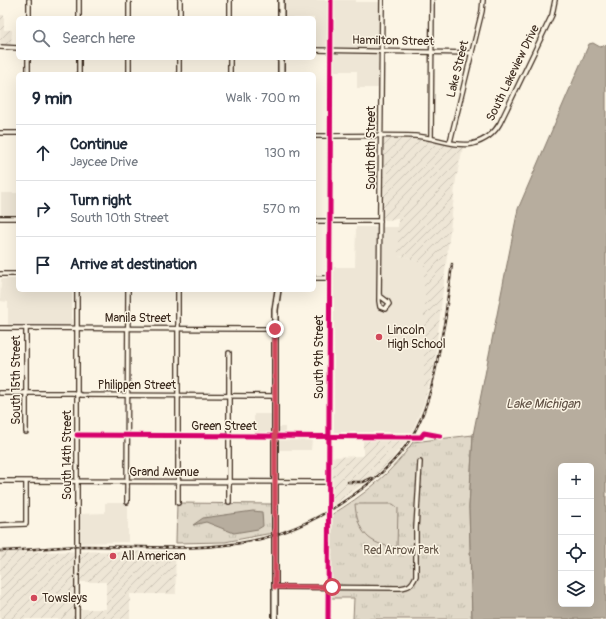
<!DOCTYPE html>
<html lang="en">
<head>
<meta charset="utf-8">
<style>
	:root { --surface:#fff; --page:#f6f6f7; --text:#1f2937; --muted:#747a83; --line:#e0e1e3 }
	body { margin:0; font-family:Pangolin,sans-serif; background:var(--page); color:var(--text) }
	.controls { position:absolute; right:12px; bottom:12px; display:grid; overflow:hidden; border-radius:6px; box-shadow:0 4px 16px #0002 }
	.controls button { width:36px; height:36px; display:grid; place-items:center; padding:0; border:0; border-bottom:1px solid var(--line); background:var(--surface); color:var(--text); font:20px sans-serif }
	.stop { position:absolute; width:12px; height:12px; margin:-9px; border:3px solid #d1495b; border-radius:50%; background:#fff }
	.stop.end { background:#d1495b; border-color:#fff; box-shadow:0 1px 4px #0008 }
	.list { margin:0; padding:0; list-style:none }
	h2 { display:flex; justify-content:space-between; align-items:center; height:52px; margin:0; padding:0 16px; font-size:17px }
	h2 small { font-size:13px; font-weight:400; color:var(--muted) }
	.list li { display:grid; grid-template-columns:26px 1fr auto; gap:12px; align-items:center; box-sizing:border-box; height:56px; padding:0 16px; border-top:1px solid var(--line) }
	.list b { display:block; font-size:15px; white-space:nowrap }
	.list p { margin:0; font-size:13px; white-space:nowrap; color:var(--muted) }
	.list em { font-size:13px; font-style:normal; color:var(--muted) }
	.icon { flex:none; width:22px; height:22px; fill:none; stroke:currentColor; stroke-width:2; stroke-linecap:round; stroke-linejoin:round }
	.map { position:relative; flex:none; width:606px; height:619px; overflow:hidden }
	.search { position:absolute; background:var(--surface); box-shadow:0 4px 16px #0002; left:16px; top:16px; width:300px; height:44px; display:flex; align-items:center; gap:10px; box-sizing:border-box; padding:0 14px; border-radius:6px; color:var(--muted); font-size:15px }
	.panel { position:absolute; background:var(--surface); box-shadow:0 4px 16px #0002; left:16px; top:72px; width:300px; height:220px; border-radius:6px }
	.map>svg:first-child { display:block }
	.built { fill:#eee6d6 }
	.industrial { fill:url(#industrial-furrows); fill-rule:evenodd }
	.grass { fill:url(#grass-tufts); stroke:#8e8173 }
	.pitch { fill:#e0d8c8; stroke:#8e8173 }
	.water { fill:#b7ad9e; stroke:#85796b; fill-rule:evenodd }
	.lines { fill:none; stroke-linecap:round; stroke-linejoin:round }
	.street-casing { stroke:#3b2a1e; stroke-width:6 }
	.secondary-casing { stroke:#3b2a1e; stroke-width:8 }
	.street { stroke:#fcf5e5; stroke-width:3.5 }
	.secondary { stroke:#fcf5e5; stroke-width:5 }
	.rail-casing { stroke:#3b2a1e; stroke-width:2.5 }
	.rail { stroke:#fcf5e5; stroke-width:1; stroke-dasharray:3; stroke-linecap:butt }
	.cycleway-casing { stroke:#fcf5e5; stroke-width:8 }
	.cycleway { stroke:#d6006c; stroke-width:5 }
	.route { stroke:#d1495b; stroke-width:5 }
	.poi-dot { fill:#d1495b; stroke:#fcf5e5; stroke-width:1.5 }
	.labels { text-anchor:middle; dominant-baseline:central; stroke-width:3; stroke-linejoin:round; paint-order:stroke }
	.street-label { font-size:12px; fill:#3b2a1e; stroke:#fcf5e5 }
	.poi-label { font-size:12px; fill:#3b2a1e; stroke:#fcf5e5; text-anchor:start }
	.park-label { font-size:12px; fill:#645648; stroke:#fcf5e5 }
	.water-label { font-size:13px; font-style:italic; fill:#605144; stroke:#fcf5e5 }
</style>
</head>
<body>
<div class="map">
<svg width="606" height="619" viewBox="0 0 606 619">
	<defs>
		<pattern id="industrial-furrows" width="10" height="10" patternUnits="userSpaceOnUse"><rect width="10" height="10" fill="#eee6d6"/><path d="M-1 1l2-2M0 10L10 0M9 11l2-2" fill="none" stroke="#cdc5b7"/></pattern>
		<pattern id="grass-tufts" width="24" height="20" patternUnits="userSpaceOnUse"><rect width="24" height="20" fill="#e0d8c8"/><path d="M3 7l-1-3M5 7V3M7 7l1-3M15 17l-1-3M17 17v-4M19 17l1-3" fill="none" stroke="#c1baab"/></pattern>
	</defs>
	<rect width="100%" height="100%" fill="#fcf5e5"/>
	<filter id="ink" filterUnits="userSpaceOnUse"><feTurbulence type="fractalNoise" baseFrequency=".025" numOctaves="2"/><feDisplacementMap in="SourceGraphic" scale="8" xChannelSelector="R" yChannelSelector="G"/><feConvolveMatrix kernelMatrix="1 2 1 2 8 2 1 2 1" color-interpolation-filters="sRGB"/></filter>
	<g filter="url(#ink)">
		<g class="built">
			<polygon points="284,0 356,0 356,2 379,2 378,88 357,88 357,71 334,71 333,48 314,48 314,18 284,18"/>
			<polygon points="1,193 18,193 18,217 1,216"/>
			<polygon points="356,227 398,227 398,256 407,257 424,264 424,403 412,432 334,432 334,267 355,267"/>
			<polygon points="1,279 18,279 18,290 72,290 72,325 8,325 8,302 0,301"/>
			<polygon points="254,414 272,414 271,434 254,434"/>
			<polygon points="277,427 285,427 285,439 312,439 311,450 277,450"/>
			<polygon points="105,503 128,503 128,542 80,543 80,514 105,513"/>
		</g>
		<g class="industrial">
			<polygon points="0,15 4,15 4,30 12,30 11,45 0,45"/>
			<polygon points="386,139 415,139 463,147 456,179 434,367 424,403 424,265 407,257 398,256 398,219 385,220 383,218 383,140"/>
			<polygon points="363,439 408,439 382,470 331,507 331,457 363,456"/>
			<path d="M175,551L176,594H130V619H0V552ZM80,582H106V609H80Z"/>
		</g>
		<g class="grass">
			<path d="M473,435L469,507L472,619H353L354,598H331V515C363,496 392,473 413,442Z"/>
			<polygon points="177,503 272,504 272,533 225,542 176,543"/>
		</g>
		<path class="pitch" d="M355,504H393L398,508L397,547C369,546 357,531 355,504Z"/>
		<g class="water">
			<path d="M593,43L600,47L606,45V619H472L469,507L473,435L518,209L589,44ZM561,466H591V604H561Z"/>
			<polygon points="253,511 262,512 263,526 258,529 234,533 206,522 193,525 203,518"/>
		</g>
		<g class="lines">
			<g class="street-casing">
				<g id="street">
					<polyline points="29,18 29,0"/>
					<polyline points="79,18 79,0"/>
					<polyline points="129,18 129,0"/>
					<polyline points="180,18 180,0"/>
					<polyline points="230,18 230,0"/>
					<polyline points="0,47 18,48"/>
					<polyline points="314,50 472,53"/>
					<polyline points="28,74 28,58"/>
					<polyline points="79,74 79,58"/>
					<polyline points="129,74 129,58"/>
					<polyline points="179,74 179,58"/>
					<polyline points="230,74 230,58"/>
					<polyline points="0,133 18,133"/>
					<path d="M314,136C348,136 381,135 415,136C434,137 453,147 472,144C484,141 494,134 500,123L552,15L555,0"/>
					<polyline points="431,138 432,0"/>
					<polyline points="450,142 482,11 483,0"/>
					<polyline points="0,218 18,218"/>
					<polyline points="314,221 380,221"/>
					<polyline points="0,274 18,274"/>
					<polyline points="314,278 330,278"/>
					<polyline points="77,290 77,619"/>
					<polyline points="178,290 178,503"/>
					<polyline points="380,296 388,302 389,304 385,309 380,307 379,301 382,0"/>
					<polyline points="0,328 275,329"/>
					<polyline points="26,328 26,432"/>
					<polyline points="229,353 229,502"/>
					<polyline points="0,393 73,393 81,395 275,396"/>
					<polyline points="77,435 412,437 421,437 424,433 440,436"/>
					<polyline points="0,481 329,482"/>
					<polyline points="127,502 128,290"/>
					<polyline points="0,525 26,524 26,482"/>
					<path d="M275,587L400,588C409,587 412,585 416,576V528L420,462"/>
					<polyline points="328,619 331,0"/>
				</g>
			</g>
			<g class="secondary-casing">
				<g id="secondary">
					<polyline points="281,0 281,18"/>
					<polyline points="281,74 281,58"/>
					<polyline points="275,619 275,310 278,290"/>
				</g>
			</g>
			<use href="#street" class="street"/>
			<use href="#secondary" class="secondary"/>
			<g class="rail-casing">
				<g id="rail">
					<polyline points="445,319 452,264"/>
					<polyline points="348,482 363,482 372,478"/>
					<path d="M0,551C28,551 56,546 85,546C137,546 200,552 251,541C287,534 322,517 352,496C378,478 402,457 416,429C434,394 438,353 446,315"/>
				</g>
			</g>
			<use href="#rail" class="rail"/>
			<g class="cycleway-casing">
				<g id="cycleway">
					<polyline points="77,435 412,437 421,437 424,433 440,436"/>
					<polyline points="328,619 331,0"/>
				</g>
			</g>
			<use href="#cycleway" class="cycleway"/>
		</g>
	</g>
	<g class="lines" filter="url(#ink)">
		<polyline class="route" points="275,329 275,587 332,587"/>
	</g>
	<g class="poi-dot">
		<circle cx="379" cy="337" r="4"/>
		<circle cx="113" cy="556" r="4"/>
		<circle cx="34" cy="598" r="4"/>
	</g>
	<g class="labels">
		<g class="street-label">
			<text transform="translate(393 41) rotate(1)">Hamilton Street</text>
			<text transform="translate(458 69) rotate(-76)">Lake Street</text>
			<text transform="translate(513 73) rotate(-64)">South Lakeview Drive</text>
			<text transform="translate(371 148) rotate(-90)">South 8th Street</text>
			<text x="138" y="318">Manila Street</text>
			<text transform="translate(319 357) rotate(-90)">South 9th Street</text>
			<text transform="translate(16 380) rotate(-90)">South 15th Street</text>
			<text x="137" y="385">Philippen Street</text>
			<text x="224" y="426">Green Street</text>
			<text transform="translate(67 455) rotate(-90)">South 14th Street</text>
			<text x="164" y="472">Grand Avenue</text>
		</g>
		<g class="poi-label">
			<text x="387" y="330">Lincoln<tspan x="387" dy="14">High School</tspan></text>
			<text x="121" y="556">All American</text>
			<text x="42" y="598">Towsleys</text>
		</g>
		<g class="park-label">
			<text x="401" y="550">Red Arrow Park</text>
		</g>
		<g class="water-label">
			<text x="543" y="404">Lake Michigan</text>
		</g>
	</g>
</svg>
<div class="controls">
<button>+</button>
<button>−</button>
<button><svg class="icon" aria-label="locate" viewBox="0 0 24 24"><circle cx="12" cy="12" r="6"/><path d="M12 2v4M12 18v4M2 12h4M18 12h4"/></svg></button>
<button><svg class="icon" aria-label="layers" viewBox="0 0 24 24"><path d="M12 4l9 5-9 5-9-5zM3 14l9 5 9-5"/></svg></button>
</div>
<div class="stop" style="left:332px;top:587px"></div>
<div class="stop end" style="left:275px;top:329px"></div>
<div class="search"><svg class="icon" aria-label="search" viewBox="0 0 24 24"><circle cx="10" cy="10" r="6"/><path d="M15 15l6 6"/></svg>Search here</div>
<section class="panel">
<h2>9 min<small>Walk · 700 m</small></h2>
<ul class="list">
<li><svg class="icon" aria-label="ahead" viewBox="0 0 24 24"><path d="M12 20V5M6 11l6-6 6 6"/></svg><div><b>Continue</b><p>Jaycee Drive</p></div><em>130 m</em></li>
<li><svg class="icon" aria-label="right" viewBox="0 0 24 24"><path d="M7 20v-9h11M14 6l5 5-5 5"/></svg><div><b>Turn right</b><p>South 10th Street</p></div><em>570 m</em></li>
<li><svg class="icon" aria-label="arrive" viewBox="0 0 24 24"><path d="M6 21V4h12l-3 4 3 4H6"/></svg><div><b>Arrive at destination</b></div></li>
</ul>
</section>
</div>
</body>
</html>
